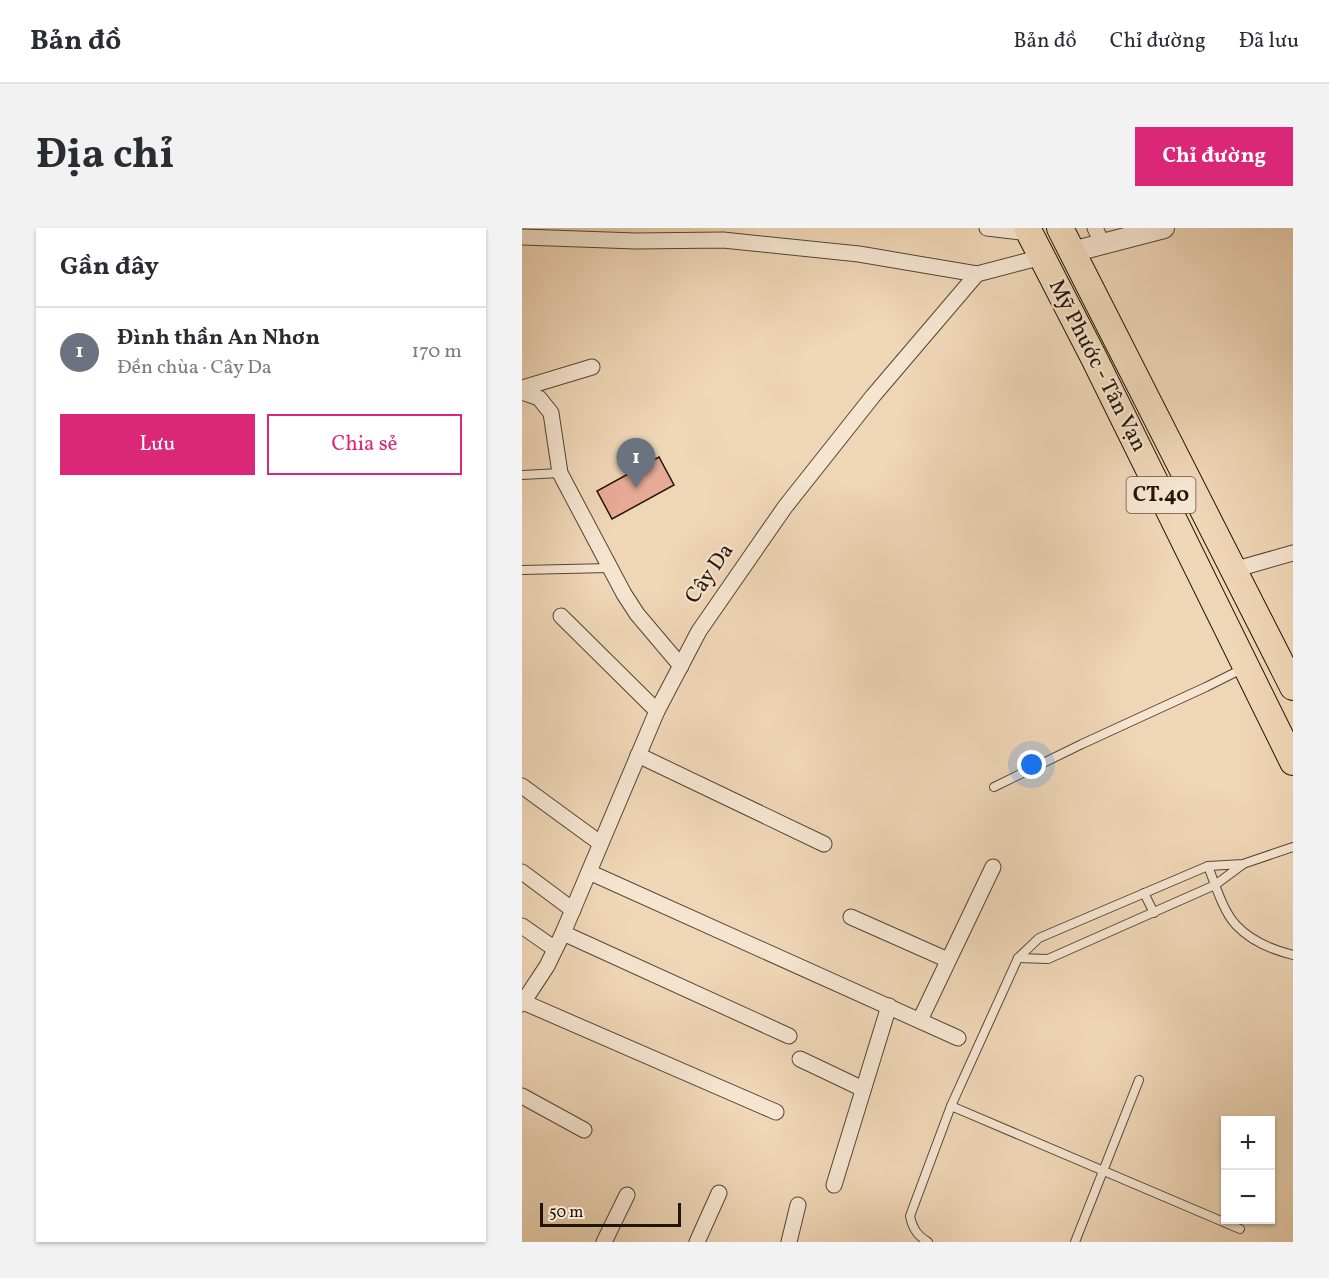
<!DOCTYPE html>
<html lang="vi">
<head>
<meta charset="utf-8">
<style>
	:root { --surface:#fff; --page:#f2f2f3; --text:#2b2b33; --muted:#7c7c81; --line:#e1e1e2; --accent:#db2777 }
	body { margin:0; font-family:Vollkorn,serif; background:var(--page); color:var(--text) }
	.controls { position:absolute; right:18px; bottom:18px; display:grid; overflow:hidden; border-radius:0px; box-shadow:0 2px 4px #0004 }
	.controls button { width:54px; height:54px; display:grid; place-items:center; padding:0; border:0; border-bottom:2px solid var(--line); background:var(--surface); color:var(--text); font:30px sans-serif }
	.scale { position:absolute; left:18px; bottom:15px; width:141px; box-sizing:border-box; padding-left:6px; border:3px solid #211508; border-top:0; font-size:16px; line-height:21px; white-space:nowrap; color:#211508; -webkit-text-stroke:4px #f5e4d0; paint-order:stroke }
	.you { position:absolute; left:510px; top:537px; width:21px; height:21px; margin:-15px; border:4px solid #fff; border-radius:50%; background:#1a73e8; box-shadow:0 0 0 9px #1a73e833 }
	.badge { display:grid; place-items:center; width:39px; height:39px; border-radius:50%; background:var(--accent); color:#fff; font-size:20px; font-weight:700 }
	.pin { position:absolute; translate:-50% -50px; filter:drop-shadow(0 2px 3px #0008) }
	.pin::after { content:''; position:absolute; top:32px; width:21px; height:18px; background:inherit; clip-path:polygon(0 0,100% 0,50% 100%) }
	.list { margin:0; padding:0; list-style:none }
	h2 { display:flex; justify-content:space-between; align-items:center; height:78px; margin:0; padding:0 24px; font-size:26px }
	h2 small { font-size:20px; font-weight:400; color:var(--muted) }
	.list li { display:grid; grid-template-columns:39px 1fr auto; gap:18px; align-items:center; box-sizing:border-box; height:90px; padding:0 24px; border-top:2px solid var(--line) }
	.list b { display:block; font-size:22px; white-space:nowrap }
	.list p { margin:0; font-size:20px; white-space:nowrap; color:var(--muted) }
	.list em { font-size:20px; font-style:normal; color:var(--muted) }
	.actions { display:flex; gap:12px; padding:18px 24px }
	.actions a { flex:1; padding:14px 0; border:2px solid var(--accent); border-radius:0px; text-align:center; font-size:21px; color:var(--accent) }
	.actions .main { background:var(--accent); color:#fff }
	.map { position:relative; flex:none; width:771px; height:1014px; overflow:hidden; border-radius:0px }
	header { display:flex; align-items:center; gap:36px; box-sizing:border-box; height:84px; padding:0 30px; background:var(--surface); border-bottom:2px solid var(--line) }
	header strong { font-size:28px }
	nav { display:flex; gap:33px; margin-inline-start:auto; font-size:21px }
	.intro { display:flex; align-items:center; justify-content:space-between; box-sizing:border-box; height:144px; padding:0 36px }
	h1 { margin:0; font-size:42px }
	.button { padding:15px 27px; border-radius:0px; background:var(--accent); color:#fff; font-size:21px; font-weight:700 }
	main { display:flex; gap:36px; padding:0 36px }
	aside { flex:1; background:var(--surface); border-radius:0px; box-shadow:0 2px 4px #0004 }
	.map>svg:first-child { display:block }
	.building { fill:#e6aa96; stroke:#211508; stroke-width:1.5 }
	.lines { fill:none; stroke-linecap:round; stroke-linejoin:round }
	.service-casing { stroke:#544534; stroke-width:10 }
	.minor-casing { stroke:#544534; stroke-width:17 }
	.tertiary-casing { stroke:#544534; stroke-width:22 }
	.primary-casing { stroke:#211508; stroke-width:28 }
	.service { stroke:#f5e4d0; stroke-width:8 }
	.minor { stroke:#f5e4d0; stroke-width:15 }
	.tertiary { stroke:#f5e4d0; stroke-width:20 }
	.primary { stroke:#efd6b6; stroke-width:26 }
	.labels { text-anchor:middle; dominant-baseline:central; stroke-width:4.5; stroke-linejoin:round; paint-order:stroke }
	.shield { fill:#f5e4d0; stroke:#615344; stroke-width:1.5 }
	.shield-label { font-size:21px; font-weight:bold; fill:#211508 }
	.street-label { font-size:22px; fill:#211508; stroke:#f5e4d0 }
</style>
</head>
<body>
<header>
<strong>Bản đồ</strong>
<nav><a>Bản đồ</a><a>Chỉ đường</a><a>Đã lưu</a></nav>
</header>
<div class="intro"><h1>Địa chỉ</h1><a class="button">Chỉ đường</a></div>
<main>
<aside>
<h2>Gần đây<small></small></h2>
<ul class="list">
<li><span class="badge" style="background:#6b7280">1</span><div><b>Đình thần An Nhơn</b><p>Đền chùa · Cây Da</p></div><em>170 m</em></li>
</ul>
<div class="actions"><a class="main">Lưu</a><a>Chia sẻ</a></div>
</aside>
<div class="map">
<svg width="771" height="1014" viewBox="0 0 771 1014">
	<rect width="100%" height="100%" fill="#efd6b6"/>
	<filter id="stains"><feTurbulence type="fractalNoise" baseFrequency=".00333" numOctaves="4"/><feColorMatrix values="0 0 0 0 .2 0 0 0 0 .09 0 0 0 0 .02 0 0 0 .5 -.17"/></filter>
	<radialGradient id="worn" r=".72"><stop offset=".6" stop-color="#630" stop-opacity="0"/><stop offset="1" stop-color="#630" stop-opacity=".3"/></radialGradient>
	<polygon class="building" points="137,229 152,257 90,291 75,263"/>
	<g class="lines">
		<g class="service-casing">
			<g id="service">
				<polyline points="0,247 38,245"/>
				<polyline points="0,342 87,340"/>
				<polyline points="472,559 560,516 684,459 720,441"/>
				<path d="M686,638C693,656 701,683 714,697C728,712 751,722 771,727"/>
				<polyline points="622,665 632,685"/>
				<polyline points="496,730 526,731 693,657 720,637"/>
				<polyline points="429,878 718,1001"/>
				<path d="M406,1014C395,1008 390,1000 388,988L429,878L496,730L517,710L686,638L721,636L771,619"/>
				<polyline points="553,1014 617,852"/>
			</g>
		</g>
		<g class="minor-casing">
			<g id="minor">
				<polyline points="465,0 508,5"/>
				<polyline points="573,0 581,17"/>
				<polyline points="0,9 114,13 201,12 337,26 455,46"/>
				<polyline points="0,160 70,139"/>
				<polyline points="0,164 17,170 29,185 38,245 102,366 115,386 159,438"/>
				<polyline points="711,342 771,325"/>
				<polyline points="39,388 135,483"/>
				<polyline points="116,527 302,616"/>
				<polyline points="0,558 78,615"/>
				<polyline points="0,644 51,682"/>
				<polyline points="67,644 436,810"/>
				<polyline points="329,689 426,732"/>
				<polyline points="0,698 33,721"/>
				<polyline points="41,705 267,808"/>
				<polyline points="1,774 254,884"/>
				<polyline points="0,776 25,738 41,705 135,483 177,403 263,279 351,168 455,46 520,29"/>
				<polyline points="398,792 471,639"/>
				<polyline points="278,831 341,861"/>
				<polyline points="0,868 62,902"/>
				<polyline points="312,957 367,778"/>
				<polyline points="82,1014 105,967"/>
				<polyline points="175,1014 197,965"/>
				<polyline points="267,1014 276,977"/>
			</g>
		</g>
		<g class="tertiary-casing">
			<polyline id="tertiary" points="550,24 642,0"/>
		</g>
		<g class="primary-casing">
			<g id="primary">
				<polyline points="505,0 571,128 771,534"/>
				<polyline points="538,0 771,459"/>
			</g>
		</g>
		<use href="#service" class="service"/>
		<use href="#minor" class="minor"/>
		<use href="#tertiary" class="tertiary"/>
		<use href="#primary" class="primary"/>
	</g>
	<g class="labels">
		<rect class="shield" x="604.5" y="249" width="69" height="36" rx="4.5"/>
		<g class="shield-label">
			<text x="639" y="267">CT.40</text>
		</g>
		<g class="street-label">
			<text transform="translate(575 138) rotate(63)">Mỹ Phước - Tân Vạn</text>
			<text transform="translate(188 346) rotate(-55)">Cây Da</text>
		</g>
	</g>
	<rect width="100%" height="100%" filter="url(#stains)"/>
	<rect width="100%" height="100%" fill="url(#worn)"/>
</svg>
<div class="controls">
<button>+</button>
<button>−</button>
</div>
<div class="scale">50 m</div>
<div class="you"></div>
<div class="pin badge" style="left:114px;top:260px;background:#6b7280">1</div>
</div>
</main>
</body>
</html>
